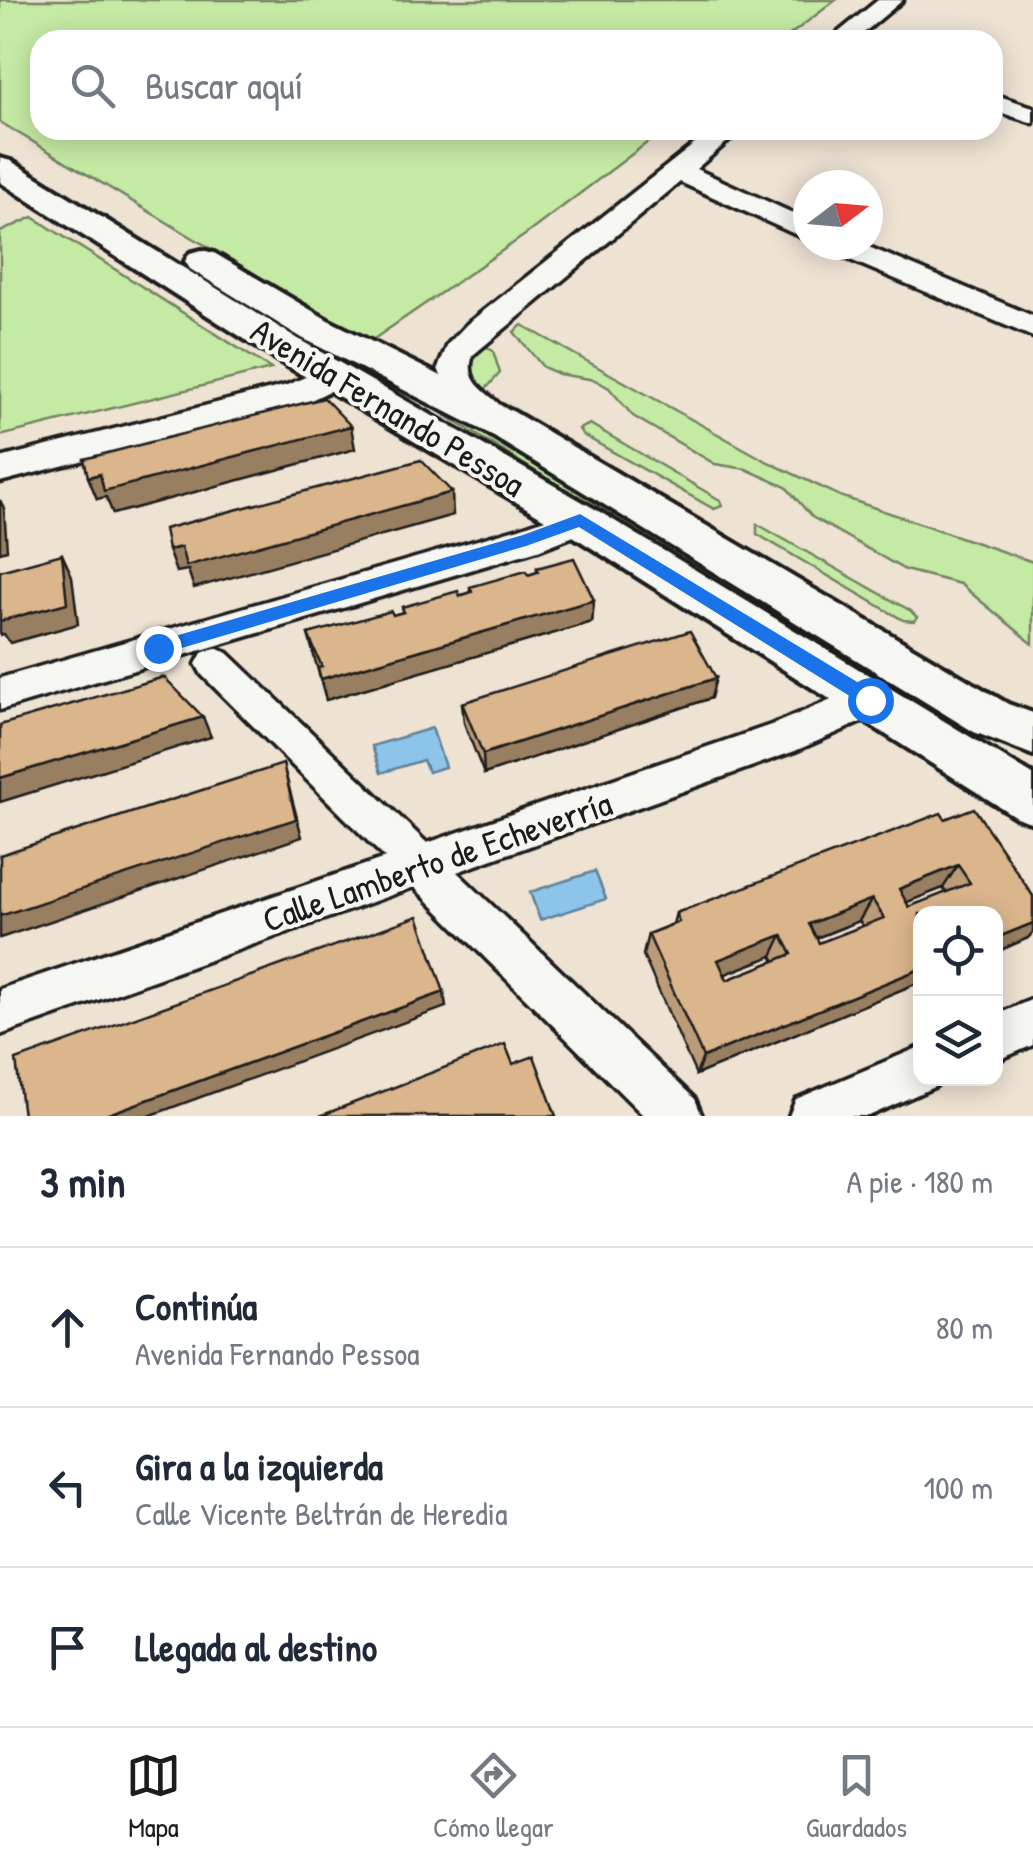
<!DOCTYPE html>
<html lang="es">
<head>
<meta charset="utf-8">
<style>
	:root { --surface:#fff; --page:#f6f6f7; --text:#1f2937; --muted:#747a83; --line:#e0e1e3; --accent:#1c1c1c }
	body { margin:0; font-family:"Patrick Hand",sans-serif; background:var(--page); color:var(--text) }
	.controls { position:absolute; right:30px; bottom:30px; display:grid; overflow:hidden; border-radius:20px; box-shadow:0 5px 25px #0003 }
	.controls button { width:90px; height:90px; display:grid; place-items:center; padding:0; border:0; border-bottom:2px solid var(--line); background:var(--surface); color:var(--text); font:50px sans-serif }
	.compass { position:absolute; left:793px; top:170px; width:90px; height:90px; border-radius:50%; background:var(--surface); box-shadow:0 5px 25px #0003; rotate:74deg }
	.stop { position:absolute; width:30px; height:30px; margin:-22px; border:8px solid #1a73e8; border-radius:50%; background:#fff }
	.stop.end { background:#1a73e8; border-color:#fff; box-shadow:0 2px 10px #0008 }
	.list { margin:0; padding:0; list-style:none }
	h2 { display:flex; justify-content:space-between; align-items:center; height:130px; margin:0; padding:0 40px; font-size:42px }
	h2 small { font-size:32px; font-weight:400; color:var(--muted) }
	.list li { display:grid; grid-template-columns:65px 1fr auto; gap:30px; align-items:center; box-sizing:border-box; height:160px; padding:0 40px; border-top:2px solid var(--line) }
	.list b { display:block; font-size:38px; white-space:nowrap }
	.list p { margin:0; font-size:32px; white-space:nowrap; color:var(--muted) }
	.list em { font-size:32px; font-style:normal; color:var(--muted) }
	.icon { flex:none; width:55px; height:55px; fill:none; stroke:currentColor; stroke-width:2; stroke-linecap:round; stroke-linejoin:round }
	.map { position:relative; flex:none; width:1033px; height:1116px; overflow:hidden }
	.search { position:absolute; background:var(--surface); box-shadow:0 5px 25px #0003; left:30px; right:30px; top:30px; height:110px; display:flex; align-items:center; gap:25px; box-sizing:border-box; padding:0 35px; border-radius:30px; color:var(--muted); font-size:38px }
	.sheet { height:610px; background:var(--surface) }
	nav { display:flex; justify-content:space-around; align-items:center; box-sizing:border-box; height:140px; border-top:2px solid var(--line); background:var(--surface); font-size:28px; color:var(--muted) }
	nav a { display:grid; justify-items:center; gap:5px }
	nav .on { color:var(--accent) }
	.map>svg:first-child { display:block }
	.green { fill:#c5eaa4; stroke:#708360; stroke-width:2.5 }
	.water { fill:#8cc4ea; stroke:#5f8198; stroke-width:2.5 }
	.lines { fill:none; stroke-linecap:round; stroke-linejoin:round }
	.minor-casing { stroke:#1c1c1c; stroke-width:7 }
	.major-casing { stroke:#1c1c1c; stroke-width:8 }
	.minor { fill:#f6f6f2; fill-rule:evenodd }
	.major { fill:#f6f6f2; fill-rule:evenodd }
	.wall { fill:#bc9c78; stroke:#1c1c1c; stroke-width:2.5; fill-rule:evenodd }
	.shaded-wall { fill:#997f62; stroke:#1c1c1c; stroke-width:2.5 }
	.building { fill:#dbb58c; stroke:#1c1c1c; stroke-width:2.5; fill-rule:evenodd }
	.route { fill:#1a73e8 }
	.labels { text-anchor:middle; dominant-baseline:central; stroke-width:8; stroke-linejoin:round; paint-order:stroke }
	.street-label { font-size:35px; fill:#1c1c1c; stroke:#f6f6f2 }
</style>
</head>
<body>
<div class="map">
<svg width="1033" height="1116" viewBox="0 0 1033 1116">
	<rect width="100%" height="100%" fill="#eee2d3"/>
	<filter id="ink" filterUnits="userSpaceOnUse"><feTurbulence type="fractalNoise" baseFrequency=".01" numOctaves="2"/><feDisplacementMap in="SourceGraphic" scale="20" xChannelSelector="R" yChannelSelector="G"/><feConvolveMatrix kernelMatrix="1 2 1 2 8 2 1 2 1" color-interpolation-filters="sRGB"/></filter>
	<g filter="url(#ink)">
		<g class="green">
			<polygon points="0,0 836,0 783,40 40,40 40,130 664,130 525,235 368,343 0,122"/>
			<polygon points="33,217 271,369 0,436 0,232"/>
			<polygon points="522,325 768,462 840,496 1033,562 1033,644 960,584 905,570 812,517 786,487 746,469 715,464 633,416 609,388 595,380 559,374 543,367 514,332"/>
			<path d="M480,342L493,351L500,373L484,391C467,374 466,362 480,342Z"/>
			<polygon points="361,363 433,401 967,725 960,734 430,406 356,368"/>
			<polygon points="590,424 720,500 722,506 714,509 583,435 579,429"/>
			<polygon points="757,524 911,611 917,617 914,621 903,620 757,534"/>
		</g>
		<g class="water">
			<polygon points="432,728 445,767 428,772 423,760 381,773 372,746"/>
			<polygon points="595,871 606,899 540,920 530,892"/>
		</g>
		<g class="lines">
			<g class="minor-casing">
				<g id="minor">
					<polygon points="878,0 903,0 855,40 829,40"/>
					<polygon points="993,94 1033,107 1033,123 993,110"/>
					<path d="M712,130H741L696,169L808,220V240L680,182L473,355C462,387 494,392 508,415L503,423C471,433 447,394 438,368L448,344L467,324Z"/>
					<polygon points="825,245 864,245 1033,316 1033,337 829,251"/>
					<polygon points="335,364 346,367 350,375 346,383 307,402 0,482 0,458 287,385"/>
					<polygon points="580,507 592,511 597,520 592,529 538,550 0,710 0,678 519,528"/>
					<polygon points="215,648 228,653 427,843 771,725 870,684 884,688 889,700 884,712 795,751 457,872 695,1099 702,1116 644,1116 414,887 0,1035 0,989 385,858 202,675 196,664 202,653"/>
					<polygon points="1033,999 1033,1045 996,1061 996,1015"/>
					<polygon points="920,1047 920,1078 940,1078 936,1086 869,1116 789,1116 796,1099"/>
				</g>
			</g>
			<g class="major-casing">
				<g id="major">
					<polygon points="0,158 11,161 300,340 595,509 1033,775 1033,823 1016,817 565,531 274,358 0,182"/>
					<polygon points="202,250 214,253 328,320 514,412 1008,704 1033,713 1033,755 974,732 486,432 302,338 190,269 185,261 190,253"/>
				</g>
			</g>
			<use href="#minor" class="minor"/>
			<use href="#major" class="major"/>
		</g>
		<g class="wall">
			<polygon points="537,568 594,600 592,622 326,700 308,634 393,615 403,612 402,607 470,593 470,587 528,575 537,572"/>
			<polygon points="711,698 484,774 464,723 462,703"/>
			<path d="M945,819L1033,896V932L1028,938L996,952V914H920V982L696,1075L643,955L648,934L673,924L676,913ZM943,888L946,893L909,907L906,902ZM859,921L863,926L819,943L816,938ZM772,956L775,961L727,980L725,974Z"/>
		</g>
		<g class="shaded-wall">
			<polygon points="351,426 355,449 113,514 106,497 97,499 88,477"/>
			<polygon points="452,492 453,515 194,588 188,570 176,572 168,550"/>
			<polygon points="0,500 4,508 7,550 0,552"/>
			<polygon points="62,554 72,576 78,624 10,643 4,634 0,635 0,618"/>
			<polygon points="594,600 592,622 326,700 321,679"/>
			<polygon points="716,678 711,698 484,774 483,754"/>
			<polygon points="203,717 211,737 0,802 0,778"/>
			<polygon points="283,764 302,837 0,938 0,916"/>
			<polygon points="958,865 943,888 885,911 899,889"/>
			<polygon points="872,899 859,921 798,945 809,924"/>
			<polygon points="1033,923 1033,932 1028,938 996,952 996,938"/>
			<polygon points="782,935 772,956 710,980 718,960"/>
			<polygon points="920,969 920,982 696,1075 703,1057"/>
			<polygon points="444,992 446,1007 149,1116 103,1116"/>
		</g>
		<g class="building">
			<polygon points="324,398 351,426 104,491 100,474 88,477 84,459"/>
			<polygon points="421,460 452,492 186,566 181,547 168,550 164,529"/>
			<polygon points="62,554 67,603 0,621 0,571"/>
			<polygon points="574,558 594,600 321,679 318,668 322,667 308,634 391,611 393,615 404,612 402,607 458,591 460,596 472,592 470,587 526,571 528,575 538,572 537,568"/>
			<polygon points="690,631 716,678 483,754 462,703"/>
			<polygon points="164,677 203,717 0,778 0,725"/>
			<polygon points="283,764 296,819 0,916 0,855"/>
			<path d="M974,808L1033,896V923L996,938V914H920V969L703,1057L648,934L679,922L676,913L941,813L945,819ZM958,865L970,883L909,907L899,889ZM872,899L884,918L819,943L809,924ZM782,935L792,954L727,980L718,960Z"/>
			<polygon points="418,916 444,992 103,1116 23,1116 16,1060"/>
			<polygon points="505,1044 513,1064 534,1056 556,1116 320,1116"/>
		</g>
	</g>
	<polygon class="route" points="580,514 877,694 877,705 864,705 579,527 526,546 158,655 149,648 158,641 523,535"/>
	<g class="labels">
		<g class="street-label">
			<text transform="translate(388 407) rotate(31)">Avenida Fernando Pessoa</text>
			<text transform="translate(437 861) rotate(-19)">Calle Lamberto de Echeverría</text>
		</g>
	</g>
</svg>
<div class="controls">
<button><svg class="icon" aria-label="locate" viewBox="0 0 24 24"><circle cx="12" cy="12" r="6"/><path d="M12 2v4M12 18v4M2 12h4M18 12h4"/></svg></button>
<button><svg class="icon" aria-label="layers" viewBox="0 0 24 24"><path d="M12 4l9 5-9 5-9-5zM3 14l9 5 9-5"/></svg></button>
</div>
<svg class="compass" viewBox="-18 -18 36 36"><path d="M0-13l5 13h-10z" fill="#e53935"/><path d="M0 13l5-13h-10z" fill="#747a83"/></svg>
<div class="stop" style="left:870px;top:700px"></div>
<div class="stop end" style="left:158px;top:648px"></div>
<div class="search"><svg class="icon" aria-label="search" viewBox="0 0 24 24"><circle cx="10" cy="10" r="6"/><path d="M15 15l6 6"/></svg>Buscar aquí</div>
</div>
<section class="sheet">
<h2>3 min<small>A pie · 180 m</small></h2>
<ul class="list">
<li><svg class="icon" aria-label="ahead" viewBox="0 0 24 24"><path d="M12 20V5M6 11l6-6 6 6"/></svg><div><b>Continúa</b><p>Avenida Fernando Pessoa</p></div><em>80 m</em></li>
<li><svg class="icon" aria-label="left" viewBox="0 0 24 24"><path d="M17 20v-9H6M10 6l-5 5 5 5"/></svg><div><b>Gira a la izquierda</b><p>Calle Vicente Beltrán de Heredia</p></div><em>100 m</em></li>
<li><svg class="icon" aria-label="arrive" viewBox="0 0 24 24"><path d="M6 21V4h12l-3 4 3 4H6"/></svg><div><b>Llegada al destino</b></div></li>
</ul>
</section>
<nav>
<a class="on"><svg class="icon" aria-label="map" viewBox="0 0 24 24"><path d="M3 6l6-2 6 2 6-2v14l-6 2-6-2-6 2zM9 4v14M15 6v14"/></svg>Mapa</a>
<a><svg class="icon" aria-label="directions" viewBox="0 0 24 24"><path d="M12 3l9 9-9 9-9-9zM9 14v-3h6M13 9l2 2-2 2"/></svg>Cómo llegar</a>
<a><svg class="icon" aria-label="saved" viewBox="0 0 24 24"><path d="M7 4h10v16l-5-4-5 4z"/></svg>Guardados</a>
</nav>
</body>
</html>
